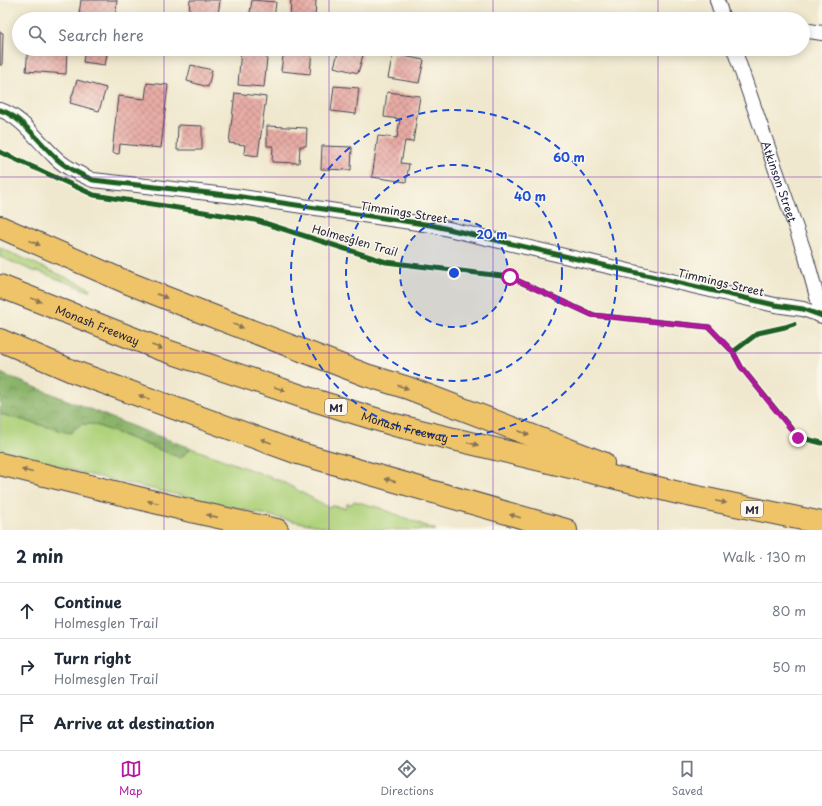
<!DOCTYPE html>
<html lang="en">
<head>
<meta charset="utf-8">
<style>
	:root { --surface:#fff; --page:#f6f6f7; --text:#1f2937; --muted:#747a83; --line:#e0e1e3; --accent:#b5179e }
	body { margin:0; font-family:"Playpen Sans",sans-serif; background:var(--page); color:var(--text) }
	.stop { position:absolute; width:12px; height:12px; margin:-9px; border:3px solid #b5179e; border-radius:50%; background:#fff }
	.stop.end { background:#b5179e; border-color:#fff; box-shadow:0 1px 4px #0008 }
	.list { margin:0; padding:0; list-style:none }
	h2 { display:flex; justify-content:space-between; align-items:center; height:52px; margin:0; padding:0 16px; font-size:17px }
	h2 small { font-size:13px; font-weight:400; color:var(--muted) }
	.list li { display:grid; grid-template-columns:26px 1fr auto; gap:12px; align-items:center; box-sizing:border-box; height:56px; padding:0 16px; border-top:1px solid var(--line) }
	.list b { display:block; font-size:15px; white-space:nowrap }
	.list p { margin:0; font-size:13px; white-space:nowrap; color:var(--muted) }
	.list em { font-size:13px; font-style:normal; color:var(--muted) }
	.icon { flex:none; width:22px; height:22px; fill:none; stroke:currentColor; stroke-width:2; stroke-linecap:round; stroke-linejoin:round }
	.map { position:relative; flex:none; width:822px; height:530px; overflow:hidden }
	.search { position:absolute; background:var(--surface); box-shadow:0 2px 10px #0003; left:12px; right:12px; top:12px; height:44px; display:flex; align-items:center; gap:10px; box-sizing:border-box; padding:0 14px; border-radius:22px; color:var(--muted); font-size:15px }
	.sheet { height:220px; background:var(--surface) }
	nav { display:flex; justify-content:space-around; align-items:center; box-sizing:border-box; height:56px; border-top:1px solid var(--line); background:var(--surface); font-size:11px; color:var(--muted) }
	nav a { display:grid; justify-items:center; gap:2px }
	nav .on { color:var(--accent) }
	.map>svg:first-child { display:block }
	.green { fill:#afd27a; stroke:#687a5a }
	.forest { fill:url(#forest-crowns); stroke:#566b52 }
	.building { fill:url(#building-cross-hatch) }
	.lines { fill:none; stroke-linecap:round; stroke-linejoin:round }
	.street-casing { stroke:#414051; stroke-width:16 }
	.highway-casing { stroke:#414051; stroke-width:24 }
	.street { stroke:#fff; stroke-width:14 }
	.highway { stroke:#efc469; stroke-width:22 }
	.cycleway-casing { stroke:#fbf7ec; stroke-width:8 }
	.cycleway { stroke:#1b5e20; stroke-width:5 }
	.oneway { fill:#887352 }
	.route { stroke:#b5179e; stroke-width:5 }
	.grid { fill:none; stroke:#7b2cbf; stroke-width:1; stroke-opacity:0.55 }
	.ring { fill:none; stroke:#1d4ed8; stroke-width:2; stroke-dasharray:7 5 }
	.labels { text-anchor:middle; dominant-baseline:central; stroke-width:3; stroke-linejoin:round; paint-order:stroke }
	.shield { fill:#fbf7ec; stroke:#636270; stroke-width:1 }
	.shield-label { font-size:10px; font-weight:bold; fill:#22223b }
	.street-label { font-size:11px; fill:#22223b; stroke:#fbf7ec }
	.centre { fill:#1d4ed8; stroke:#fbf7ec; stroke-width:2 }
	.ring-label { font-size:12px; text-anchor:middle; font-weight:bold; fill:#1d4ed8; stroke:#fbf7ec; stroke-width:3; stroke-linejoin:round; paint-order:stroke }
</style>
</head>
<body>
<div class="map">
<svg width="822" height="530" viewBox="0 0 822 530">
	<defs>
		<pattern id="forest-crowns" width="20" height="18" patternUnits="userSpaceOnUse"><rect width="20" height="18" fill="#8bb46a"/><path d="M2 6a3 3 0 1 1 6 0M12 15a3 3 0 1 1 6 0" fill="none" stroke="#719258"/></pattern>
		<pattern id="building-cross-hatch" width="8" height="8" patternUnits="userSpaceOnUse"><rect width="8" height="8" fill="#e8aca5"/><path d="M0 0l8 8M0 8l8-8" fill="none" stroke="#bc8c88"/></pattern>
	</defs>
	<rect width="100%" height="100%" fill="#fbf7ec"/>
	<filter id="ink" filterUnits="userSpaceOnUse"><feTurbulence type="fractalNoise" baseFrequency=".025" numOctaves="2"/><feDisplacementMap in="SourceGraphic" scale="8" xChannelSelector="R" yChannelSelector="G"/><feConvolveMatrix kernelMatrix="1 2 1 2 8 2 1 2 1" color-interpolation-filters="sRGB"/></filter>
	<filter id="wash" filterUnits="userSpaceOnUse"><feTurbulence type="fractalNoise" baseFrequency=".012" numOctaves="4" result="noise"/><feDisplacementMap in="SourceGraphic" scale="16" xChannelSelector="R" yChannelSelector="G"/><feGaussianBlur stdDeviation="0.9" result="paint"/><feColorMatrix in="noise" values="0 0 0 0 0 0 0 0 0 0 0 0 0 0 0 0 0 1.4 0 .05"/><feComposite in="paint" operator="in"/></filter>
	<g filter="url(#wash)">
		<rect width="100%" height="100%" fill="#f0e8ce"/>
		<g class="green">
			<polygon points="0,248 90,288 89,291 37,271 36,272 0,257"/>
			<polygon points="0,414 70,433 81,424 93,424 181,458 191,448 281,481 328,507 334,506 345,508 347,504 352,504 354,501 380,508 436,530 340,530 293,521 82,473 0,449"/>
		</g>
		<polygon class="forest" points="0,373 144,431 191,448 181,458 93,424 81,424 70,433 0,414"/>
		<g id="blocks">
			<g class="building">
				<polygon points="81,0 117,0 115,19 79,14"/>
				<polygon points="190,0 220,0 218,15 189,11"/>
				<polygon points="252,0 276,2 274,19 249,19"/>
				<polygon points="291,0 316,0 315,19 290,19"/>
				<polygon points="0,32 3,33 2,65 0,65"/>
				<polygon points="28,49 67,49 66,74 26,71"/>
				<polygon points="85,49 108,49 105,65 83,62"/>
				<polygon points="199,49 217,49 216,53"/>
				<polygon points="241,49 268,49 264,87 238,85"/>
				<polygon points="284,49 312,49 310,74 281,71"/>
				<polygon points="339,49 363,55 358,73 334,67"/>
				<polygon points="393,54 424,60 419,83 388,78"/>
				<polygon points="191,65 212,70 208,87 187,81"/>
				<polygon points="77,80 106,88 99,111 70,103"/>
				<polygon points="147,83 168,85 161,148 120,144 119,154 112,153 118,96 145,99"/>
				<polygon points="334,86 359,88 356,114 331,111"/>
				<polygon points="387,92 420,96 413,142 405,141 401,163 409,164 406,182 372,177 378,136 397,138 400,119 384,117"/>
				<polygon points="235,93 266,97 258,156 244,154 245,145 229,143"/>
				<polygon points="178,125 202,126 202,150 177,150"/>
				<polygon points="267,126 307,128 306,146 300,146 299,163 272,162 273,146 267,146"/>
				<polygon points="322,146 352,147 351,170 321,169"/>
			</g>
		</g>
	</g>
	<g filter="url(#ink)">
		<use href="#blocks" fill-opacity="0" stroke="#414051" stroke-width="1"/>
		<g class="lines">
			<g class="street-casing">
				<g id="street">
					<polyline points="717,0 723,19"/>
					<polyline points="803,30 822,33"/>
					<path id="s1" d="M734,49L806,257L822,315"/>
					<path d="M0,110C21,116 38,141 54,156C64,167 79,174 93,180L235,196L431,225L775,305L803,309L822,316"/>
				</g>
			</g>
			<g class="highway-casing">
				<g id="highway">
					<polyline points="0,227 126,282 202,312 366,375 408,388 603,463"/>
					<path id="s2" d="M0,286L155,347L307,398L395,425L683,494L822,523"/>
					<polyline points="0,340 72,371 298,453 566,530"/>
					<polyline points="0,464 191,511 277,530"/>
				</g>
			</g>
			<use href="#street" class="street"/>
			<use href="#highway" class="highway"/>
			<g class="cycleway-casing">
				<g id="cycleway">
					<path d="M0,110C21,116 38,141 54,156C64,167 79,174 93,180L235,196L431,225L775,305L803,309L822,316"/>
					<polyline points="0,152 94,195 255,220 386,262 510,277 592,315 709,327 733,352 741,367 798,437 822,443"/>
					<polyline points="733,352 758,333 785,327 794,324"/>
				</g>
			</g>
			<use href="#cycleway" class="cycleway"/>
		</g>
		<defs><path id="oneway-solid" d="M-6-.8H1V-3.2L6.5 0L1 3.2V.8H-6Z"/></defs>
		<g class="oneway">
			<use href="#oneway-solid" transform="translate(35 243) rotate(24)"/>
			<use href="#oneway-solid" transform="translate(162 296) rotate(22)"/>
			<use href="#oneway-solid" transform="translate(36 300) rotate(21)"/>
			<use href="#oneway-solid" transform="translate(238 326) rotate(21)"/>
			<use href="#oneway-solid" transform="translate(157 347) rotate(20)"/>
			<use href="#oneway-solid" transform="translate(403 387) rotate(18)"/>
			<use href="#oneway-solid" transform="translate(280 389) rotate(19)"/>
			<use href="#oneway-solid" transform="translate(144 397) rotate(-160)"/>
			<use href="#oneway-solid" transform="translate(524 433) rotate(21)"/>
			<use href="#oneway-solid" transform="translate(266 441) rotate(-160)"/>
			<use href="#oneway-solid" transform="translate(473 444) rotate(13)"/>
			<use href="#oneway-solid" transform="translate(27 471) rotate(-166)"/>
			<use href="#oneway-solid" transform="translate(390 480) rotate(-164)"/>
			<use href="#oneway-solid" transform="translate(153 502) rotate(-166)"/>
			<use href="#oneway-solid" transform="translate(721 502) rotate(12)"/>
			<use href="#oneway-solid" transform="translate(212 516) rotate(-167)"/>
			<use href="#oneway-solid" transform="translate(515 516) rotate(-164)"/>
		</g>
	</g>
	<g class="lines" filter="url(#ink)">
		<polyline class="route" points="510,277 592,315 709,327 733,352 741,367 798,438"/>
	</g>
	<path class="grid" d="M164,0V19M329,0V19M493,0V19M658,0V19M164,49V530M329,49V530M493,49V530M658,49V530M0,177H822M0,353H822"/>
	<circle cx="454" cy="273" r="54" fill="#1d4ed8" fill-opacity=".12"/>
	<g class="ring">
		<circle cx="454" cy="273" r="54"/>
		<circle cx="454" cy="273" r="108"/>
		<circle cx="454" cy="273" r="163"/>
	</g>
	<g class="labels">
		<g class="shield">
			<rect x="325" y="399" width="22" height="16" rx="3"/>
			<rect x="741" y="501" width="22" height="16" rx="3"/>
		</g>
		<g class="shield-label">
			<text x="336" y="407">M1</text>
			<text x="752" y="509">M1</text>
		</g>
		<g class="street-label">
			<text stroke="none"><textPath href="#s1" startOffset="140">Atkinson Street</textPath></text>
			<text transform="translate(404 212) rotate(9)">Timmings Street</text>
			<text transform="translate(355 240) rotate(16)">Holmesglen Trail</text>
			<text transform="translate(721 282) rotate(13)">Timmings Street</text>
			<text stroke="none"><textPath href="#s2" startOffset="105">Monash Freeway</textPath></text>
			<text stroke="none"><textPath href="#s2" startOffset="429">Monash Freeway</textPath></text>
		</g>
	</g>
	<circle cx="454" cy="273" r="6" class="centre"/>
	<g class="ring-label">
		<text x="569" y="162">60 m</text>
		<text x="530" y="201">40 m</text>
		<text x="492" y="239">20 m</text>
	</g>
</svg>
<div class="stop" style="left:510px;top:277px"></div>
<div class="stop end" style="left:798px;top:438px"></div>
<div class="search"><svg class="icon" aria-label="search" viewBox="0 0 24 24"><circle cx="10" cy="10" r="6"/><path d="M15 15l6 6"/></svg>Search here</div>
</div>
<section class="sheet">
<h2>2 min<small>Walk · 130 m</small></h2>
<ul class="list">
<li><svg class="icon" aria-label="ahead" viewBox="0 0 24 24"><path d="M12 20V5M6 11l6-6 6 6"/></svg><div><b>Continue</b><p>Holmesglen Trail</p></div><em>80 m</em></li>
<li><svg class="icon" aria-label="right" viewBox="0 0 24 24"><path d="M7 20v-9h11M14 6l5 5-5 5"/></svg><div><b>Turn right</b><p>Holmesglen Trail</p></div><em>50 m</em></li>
<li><svg class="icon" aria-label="arrive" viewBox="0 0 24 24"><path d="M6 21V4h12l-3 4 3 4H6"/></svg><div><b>Arrive at destination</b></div></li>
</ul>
</section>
<nav>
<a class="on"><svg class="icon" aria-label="map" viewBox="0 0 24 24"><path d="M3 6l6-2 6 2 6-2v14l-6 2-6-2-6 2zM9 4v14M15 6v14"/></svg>Map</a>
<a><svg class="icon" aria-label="directions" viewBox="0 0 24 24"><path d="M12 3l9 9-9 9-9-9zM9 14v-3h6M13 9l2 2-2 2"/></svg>Directions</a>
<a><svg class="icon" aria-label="saved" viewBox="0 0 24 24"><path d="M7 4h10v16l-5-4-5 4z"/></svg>Saved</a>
</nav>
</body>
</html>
